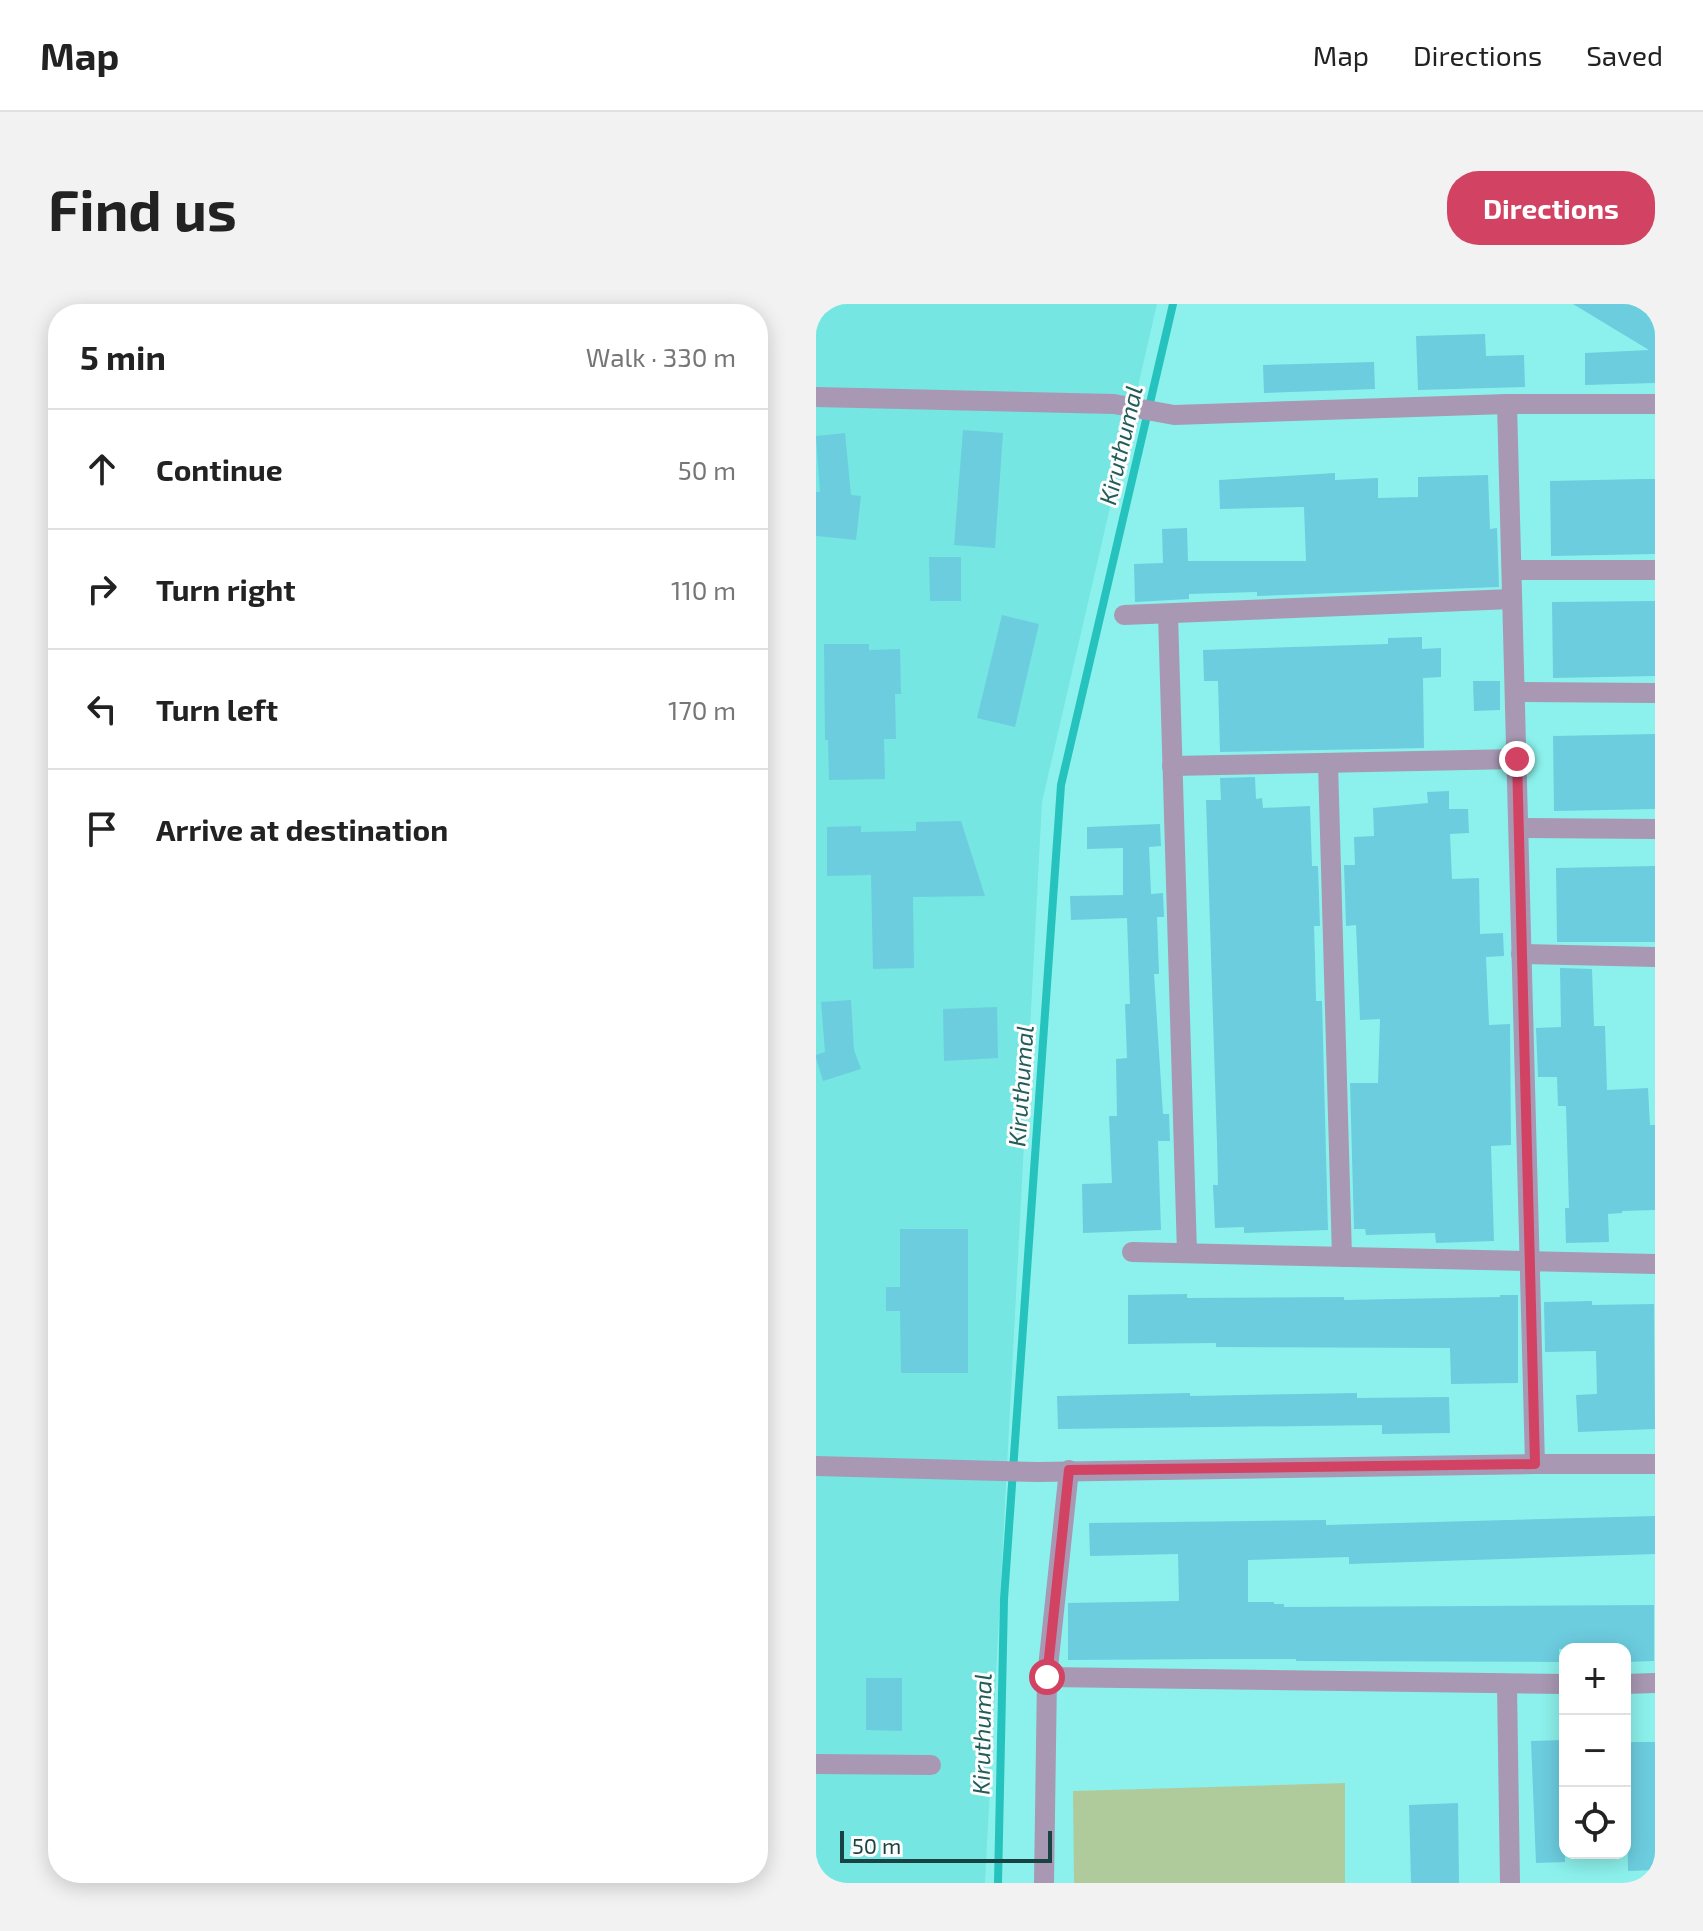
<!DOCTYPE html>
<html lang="en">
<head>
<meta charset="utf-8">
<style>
	:root { --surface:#fff; --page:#f2f2f2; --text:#222; --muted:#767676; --line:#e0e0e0; --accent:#d24262 }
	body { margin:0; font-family:"Exo 2",sans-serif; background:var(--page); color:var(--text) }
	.controls { position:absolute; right:24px; bottom:24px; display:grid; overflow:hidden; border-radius:16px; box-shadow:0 4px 20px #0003 }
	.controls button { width:72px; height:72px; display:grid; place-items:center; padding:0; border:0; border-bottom:2px solid var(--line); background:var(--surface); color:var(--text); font:40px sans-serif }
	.scale { position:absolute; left:24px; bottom:20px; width:212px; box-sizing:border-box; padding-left:8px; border:4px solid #184342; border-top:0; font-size:22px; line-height:28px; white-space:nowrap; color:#184342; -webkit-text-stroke:6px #fdfdfd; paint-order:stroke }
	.stop { position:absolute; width:24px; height:24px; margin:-18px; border:6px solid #d24262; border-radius:50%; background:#fff }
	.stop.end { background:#d24262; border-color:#fff; box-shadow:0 2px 8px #0008 }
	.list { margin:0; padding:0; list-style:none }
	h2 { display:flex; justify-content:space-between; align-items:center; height:104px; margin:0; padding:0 32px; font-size:34px }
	h2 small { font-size:26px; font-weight:400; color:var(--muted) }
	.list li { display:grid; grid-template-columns:52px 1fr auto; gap:24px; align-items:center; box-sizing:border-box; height:120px; padding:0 32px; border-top:2px solid var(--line) }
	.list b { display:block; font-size:30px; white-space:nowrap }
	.list em { font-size:26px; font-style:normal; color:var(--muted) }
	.icon { flex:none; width:44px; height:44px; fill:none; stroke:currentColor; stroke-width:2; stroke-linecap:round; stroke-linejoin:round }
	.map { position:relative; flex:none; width:839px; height:1579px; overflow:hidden; border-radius:32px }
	header { display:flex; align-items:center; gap:48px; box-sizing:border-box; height:112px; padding:0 40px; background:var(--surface); border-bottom:2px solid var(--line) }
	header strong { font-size:38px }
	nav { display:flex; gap:44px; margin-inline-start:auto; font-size:28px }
	.intro { display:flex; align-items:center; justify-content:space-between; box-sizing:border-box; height:192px; padding:0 48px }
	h1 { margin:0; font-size:56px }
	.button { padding:20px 36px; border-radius:32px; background:var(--accent); color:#fff; font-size:28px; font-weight:700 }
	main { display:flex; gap:48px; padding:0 48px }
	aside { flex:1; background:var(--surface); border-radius:32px; box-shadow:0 4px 20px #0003 }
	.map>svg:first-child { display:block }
	.built { fill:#75e6e1 }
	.green { fill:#b0cb9b }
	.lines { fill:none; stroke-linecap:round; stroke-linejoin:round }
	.stream { stroke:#26c2bd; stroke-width:8 }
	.building { fill:#6ccddf }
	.minor { stroke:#a898b3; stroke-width:20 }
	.route { stroke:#d24262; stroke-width:10 }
	.labels { text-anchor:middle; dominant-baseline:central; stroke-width:6; stroke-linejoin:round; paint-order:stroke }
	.water-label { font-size:24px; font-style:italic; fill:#225d5a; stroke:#fdfdfd }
</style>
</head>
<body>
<header>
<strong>Map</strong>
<nav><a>Map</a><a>Directions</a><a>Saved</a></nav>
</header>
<div class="intro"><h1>Find us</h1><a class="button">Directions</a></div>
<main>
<aside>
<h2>5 min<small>Walk · 330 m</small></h2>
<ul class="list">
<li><svg class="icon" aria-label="ahead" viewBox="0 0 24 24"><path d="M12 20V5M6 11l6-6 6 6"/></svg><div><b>Continue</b></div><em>50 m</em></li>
<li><svg class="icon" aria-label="right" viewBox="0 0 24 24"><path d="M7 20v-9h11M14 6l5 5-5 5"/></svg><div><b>Turn right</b></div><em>110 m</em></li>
<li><svg class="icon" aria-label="left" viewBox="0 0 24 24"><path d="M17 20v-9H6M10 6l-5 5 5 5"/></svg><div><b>Turn left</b></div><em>170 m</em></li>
<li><svg class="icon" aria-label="arrive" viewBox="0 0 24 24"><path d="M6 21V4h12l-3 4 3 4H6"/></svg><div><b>Arrive at destination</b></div></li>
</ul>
</aside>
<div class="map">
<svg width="839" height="1579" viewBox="0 0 839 1579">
	<rect width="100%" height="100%" fill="#8cf1ec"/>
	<polygon class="built" points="0,0 341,0 226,498 169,1579 0,1579"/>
	<polygon class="green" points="529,1479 529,1579 258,1579 257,1487"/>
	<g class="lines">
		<polyline class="stream" points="182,1579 188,1295 245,481 357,0"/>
	</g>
	<g class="building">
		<polygon points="757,0 839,0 839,79 769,81 769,49 833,46"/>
		<polygon points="669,30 670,52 708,51 709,83 602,86 600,32"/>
		<polygon points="558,58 559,85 448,89 447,61"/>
		<polygon points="147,126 187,129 179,244 138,241"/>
		<polygon points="29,129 35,191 45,192 40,236 0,232 0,188 4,188 0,132"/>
		<polygon points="519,169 519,176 562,174 562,194 602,193 602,173 672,171 674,225 681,224 683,283 441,292 441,288 373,290 373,295 319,298 318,260 347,259 346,225 371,224 372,257 490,257 488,203 404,205 403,176"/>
		<polygon points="826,175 839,175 839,250 735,252 734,177"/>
		<polygon points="113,253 145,253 145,297 114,297"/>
		<polygon points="839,297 839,372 737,374 736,298"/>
		<polygon points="186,311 223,320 199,423 161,414"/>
		<polygon points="606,333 606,345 625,344 625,373 607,374 608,444 404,448 402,377 388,377 387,346 572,340 572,334"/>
		<polygon points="8,340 53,340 53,346 84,345 85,390 79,390 80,435 68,435 69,475 13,476 12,436 9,436"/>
		<polygon points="657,377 684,377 684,406 658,407"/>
		<polygon points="839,430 839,505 738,507 737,432"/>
		<polygon points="439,473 440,495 446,494 447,504 494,502 496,562 502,562 504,622 498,622 499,654 500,697 506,697 512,926 428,929 428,923 399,924 397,881 402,881 401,839 390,496 405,496 404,474"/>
		<polygon points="633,487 633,505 652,505 653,529 634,530 636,575 663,574 664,630 687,629 688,652 670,653 673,721 694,720 695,841 675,842 678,937 620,939 619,929 550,931 549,925 538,925 534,779 562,779 564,715 544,716 540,621 530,622 528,561 539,561 538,533 558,532 557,504 612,499 611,488"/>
		<polygon points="145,517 169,592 97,593 98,664 57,665 55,571 11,572 11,523 45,522 45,528 100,527 100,518"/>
		<polygon points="344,520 345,542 333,543 335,590 347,589 348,613 341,613 343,670 338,670 347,810 353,810 354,837 342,837 345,926 267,929 266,880 296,879 293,812 301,812 300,755 311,754 309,700 314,700 311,614 255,616 254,592 307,591 307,544 271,545 271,523"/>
		<polygon points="839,562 839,638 741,638 740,564"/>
		<polygon points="744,664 776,665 778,722 789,722 791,786 832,784 834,821 839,821 839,906 806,907 806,909 792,910 793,938 750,939 749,904 753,904 750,802 742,802 741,773 722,773 720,724 745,723"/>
		<polygon points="35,696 38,746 45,765 7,777 0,754 0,751 9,748 5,698"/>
		<polygon points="181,703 182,754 128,757 127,705"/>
		<polygon points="84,925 152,925 152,1069 85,1069 84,1007 70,1007 70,983 84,983"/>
		<polygon points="371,990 371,994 528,993 528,996 684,993 684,991 702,991 702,1079 635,1080 634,1044 400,1043 400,1039 312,1040 312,991"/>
		<polygon points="776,997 776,1001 838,1000 839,1125 762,1128 760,1091 781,1090 780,1047 729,1048 728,998"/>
		<polygon points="374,1089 374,1092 541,1089 541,1094 633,1093 634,1129 566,1130 566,1121 242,1125 241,1092"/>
		<polygon points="839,1212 839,1250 533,1260 533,1253 432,1256 432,1298 458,1298 458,1300 468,1300 468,1303 838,1301 838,1357 809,1358 809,1345 743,1345 744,1358 480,1357 480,1355 406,1355 252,1356 252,1299 363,1297 362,1250 274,1252 273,1219 510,1216 510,1221"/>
		<polygon points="50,1374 86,1374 86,1427 50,1426"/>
		<polygon points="749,1436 749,1558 720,1559 715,1437"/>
		<polygon points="810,1438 839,1438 839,1566 812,1567"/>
		<polygon points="642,1499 643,1579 595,1579 593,1501"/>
	</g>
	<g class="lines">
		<g class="minor">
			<polyline points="0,93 298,100 358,111 691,100 839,100"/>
			<polyline points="691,100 719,1160"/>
			<polyline points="696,266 839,266"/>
			<polyline points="352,310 371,949"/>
			<polyline points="308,311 696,295"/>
			<polyline points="699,388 839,389"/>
			<polyline points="512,459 526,953"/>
			<polyline points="356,462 701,455"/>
			<polyline points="703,524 839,525"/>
			<polyline points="705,650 839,653"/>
			<polyline points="316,948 839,960"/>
			<polyline points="0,1162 222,1168 719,1160 839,1160"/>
			<polyline points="231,1373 749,1380"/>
			<polyline points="809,1380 839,1379"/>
			<polyline points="691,1381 694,1579"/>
			<polyline points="0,1460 115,1461"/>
			<polyline points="228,1579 231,1373 253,1166"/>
		</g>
	</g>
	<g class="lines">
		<polyline class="route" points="231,1373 253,1166 719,1160 701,455"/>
	</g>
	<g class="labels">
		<g class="water-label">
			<text transform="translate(304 141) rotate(-77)">Kiruthumal</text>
			<text transform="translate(204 782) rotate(-86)">Kiruthumal</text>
			<text transform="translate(165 1430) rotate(-89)">Kiruthumal</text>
		</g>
	</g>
</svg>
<div class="controls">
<button>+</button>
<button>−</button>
<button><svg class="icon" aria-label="locate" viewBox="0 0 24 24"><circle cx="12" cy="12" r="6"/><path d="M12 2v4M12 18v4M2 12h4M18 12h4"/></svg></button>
</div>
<div class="scale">50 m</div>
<div class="stop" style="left:231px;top:1373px"></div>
<div class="stop end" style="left:701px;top:455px"></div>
</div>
</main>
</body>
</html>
